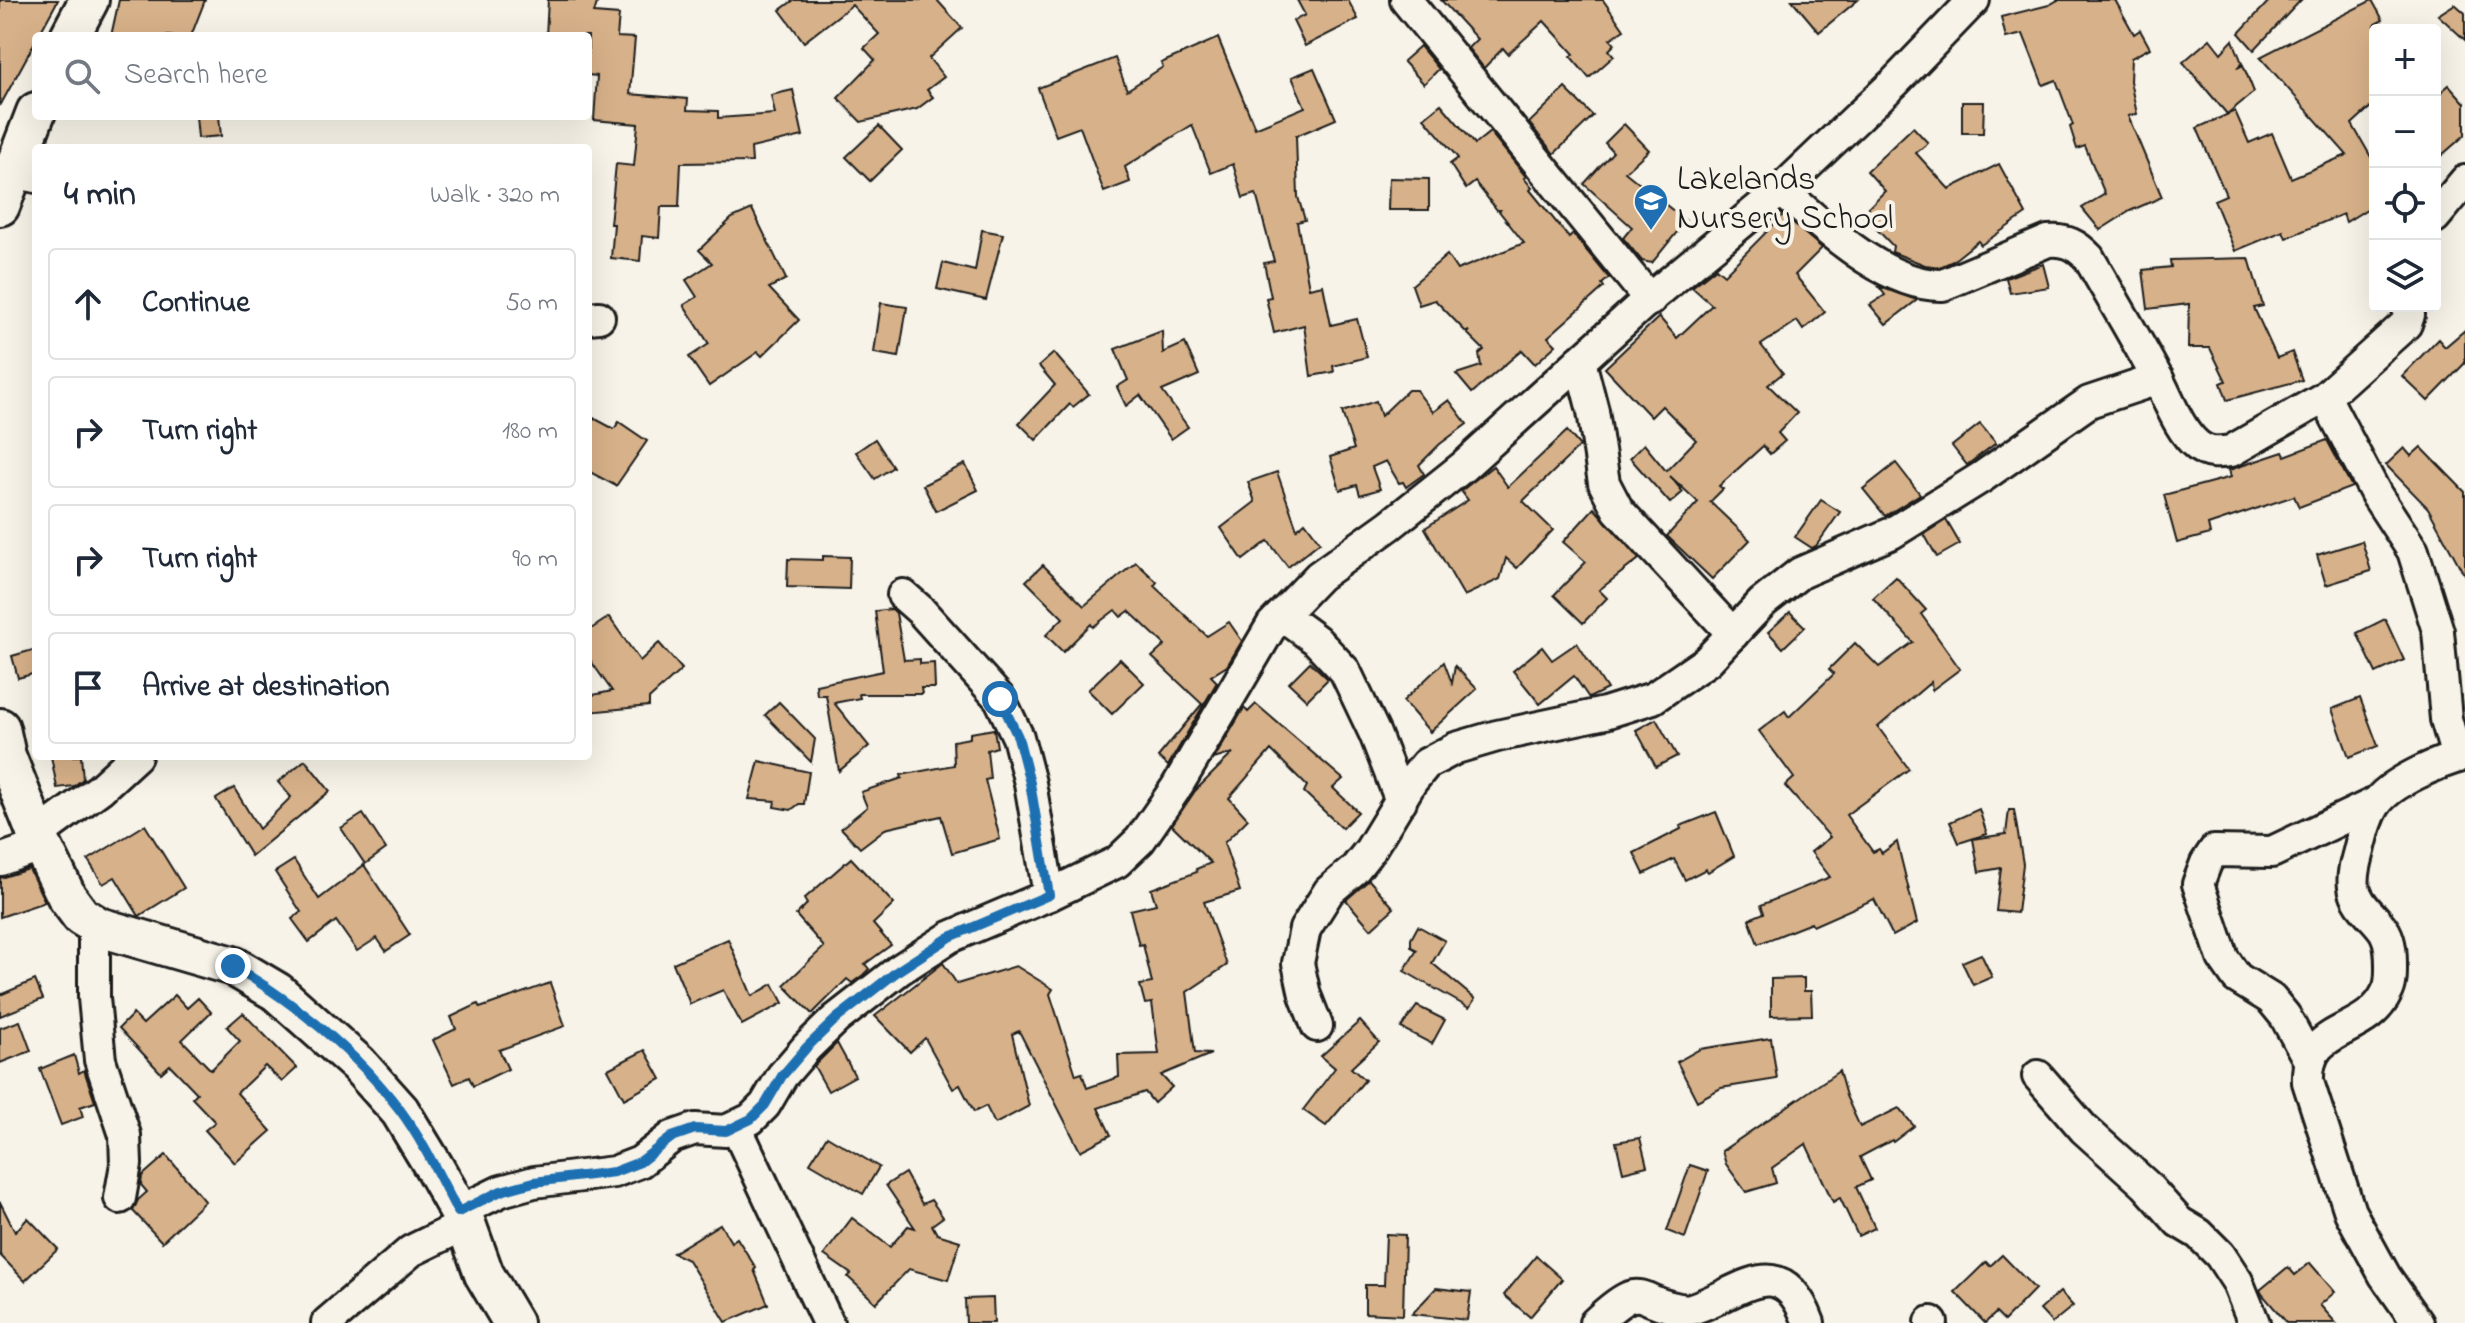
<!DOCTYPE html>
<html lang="en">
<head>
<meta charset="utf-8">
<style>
	:root { --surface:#fff; --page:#f6f6f7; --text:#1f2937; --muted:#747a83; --line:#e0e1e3 }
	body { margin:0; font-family:"Indie Flower",sans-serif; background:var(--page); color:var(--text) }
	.controls { position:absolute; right:24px; top:24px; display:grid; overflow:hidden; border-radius:8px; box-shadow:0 8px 32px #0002 }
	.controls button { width:72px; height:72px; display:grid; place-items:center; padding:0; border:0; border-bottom:2px solid var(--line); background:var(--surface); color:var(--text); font:40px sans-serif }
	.stop { position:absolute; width:24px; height:24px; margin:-18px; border:6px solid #1f6fb2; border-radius:50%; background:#fff }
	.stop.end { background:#1f6fb2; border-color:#fff; box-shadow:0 2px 8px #0008 }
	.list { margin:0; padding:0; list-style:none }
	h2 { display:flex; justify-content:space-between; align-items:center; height:104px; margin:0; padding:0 32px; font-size:34px }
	h2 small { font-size:26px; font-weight:400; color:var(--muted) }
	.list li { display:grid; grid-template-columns:52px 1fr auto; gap:24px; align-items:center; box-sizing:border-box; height:112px; margin:0 16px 16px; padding:0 16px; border:2px solid var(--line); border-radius:8px }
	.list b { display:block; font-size:30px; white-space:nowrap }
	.list em { font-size:26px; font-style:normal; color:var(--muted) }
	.icon { flex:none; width:44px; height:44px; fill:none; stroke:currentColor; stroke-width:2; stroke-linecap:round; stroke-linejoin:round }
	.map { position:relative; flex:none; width:2465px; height:1323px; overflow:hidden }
	.search { position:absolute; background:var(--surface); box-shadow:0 8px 32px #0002; left:32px; top:32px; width:560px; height:88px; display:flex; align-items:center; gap:20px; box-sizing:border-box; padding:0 28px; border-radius:8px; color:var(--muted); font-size:30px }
	.panel { position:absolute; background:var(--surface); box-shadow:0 8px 32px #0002; left:32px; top:144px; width:560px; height:616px; border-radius:8px }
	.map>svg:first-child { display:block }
	.building { fill:#d7b189; stroke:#1c1c1c; stroke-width:2 }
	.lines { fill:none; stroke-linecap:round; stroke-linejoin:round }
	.minor-casing { stroke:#1c1c1c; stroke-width:36 }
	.tertiary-casing { stroke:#1c1c1c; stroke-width:44 }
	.minor { stroke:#f7f3e8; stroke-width:30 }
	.tertiary { stroke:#f7f3e8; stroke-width:38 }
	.route { stroke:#1f6fb2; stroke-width:10 }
	.labels { text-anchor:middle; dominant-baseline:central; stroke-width:8; stroke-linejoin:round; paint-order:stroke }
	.poi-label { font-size:34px; fill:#1c1c1c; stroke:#f7f3e8; text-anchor:start }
</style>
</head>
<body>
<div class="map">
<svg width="2465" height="1323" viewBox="0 0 2465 1323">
	<rect width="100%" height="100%" fill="#f7f3e8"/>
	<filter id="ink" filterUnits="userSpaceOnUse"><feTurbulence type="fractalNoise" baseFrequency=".0125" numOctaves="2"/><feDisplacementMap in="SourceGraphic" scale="16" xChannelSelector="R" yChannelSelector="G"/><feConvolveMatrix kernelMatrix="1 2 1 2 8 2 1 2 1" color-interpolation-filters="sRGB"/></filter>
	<g filter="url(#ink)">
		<g class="building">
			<polygon points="0,0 58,0 0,106"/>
			<polygon points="119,0 205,0 191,36 111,36"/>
			<polygon points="548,0 598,0 594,13 619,15 617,37 635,38 630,94 688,99 687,110 718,111 718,118 775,114 771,95 793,90 803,136 751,148 752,162 681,163 679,207 661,207 659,238 642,236 640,261 611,258 614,224 610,224 616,164 634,166 638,124 594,120 597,76 588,75 588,36 546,36"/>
			<polygon points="794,0 937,0 962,28 929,58 944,77 927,90 933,97 917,109 861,122 838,98 875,60 864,48 879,34 852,5 804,42 780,10"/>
			<polygon points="1297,0 1348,0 1358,19 1305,46 1293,21 1305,15"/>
			<polygon points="1441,0 1603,0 1624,30 1610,39 1615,44 1609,50 1614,56 1589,78 1571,57 1574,54 1544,21 1508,54 1503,48 1484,68 1468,48 1477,39"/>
			<polygon points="1792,0 1858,0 1819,32"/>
			<polygon points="2058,0 2115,0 2134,34 2140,30 2150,48 2131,58 2130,81 2137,114 2128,116 2162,197 2130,211 2100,230 2082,208 2105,194 2085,146 2077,149 2070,127 2073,125 2056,80 2043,85 2023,34 2006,38 2001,17 2049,5"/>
			<polygon points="2270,0 2301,0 2254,50 2239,33"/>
			<polygon points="2372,0 2383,20 2375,24 2375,103 2352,124 2375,164 2375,204 2346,222 2343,214 2286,238 2283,231 2235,251 2214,200 2226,195 2197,128 2235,111 2249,143 2272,133 2291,178 2347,155 2260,57"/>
			<polygon points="2455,4 2465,13 2465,40 2438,15"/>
			<polygon points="1218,38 1255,128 1305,107 1292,77 1314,68 1336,119 1296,136 1298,197 1305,220 1297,222 1309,288 1323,285 1331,325 1357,319 1367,357 1333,366 1334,372 1311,376 1304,325 1274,333 1266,298 1271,297 1264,263 1274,261 1256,194 1243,198 1233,164 1211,173 1192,125 1125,167 1130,182 1104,192 1080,127 1056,136 1038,88 1115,58 1127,90 1163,67 1161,63"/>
			<polygon points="2210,39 2221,53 2233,40 2242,63 2237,68 2243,65 2254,92 2227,114 2183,62"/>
			<polygon points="1420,46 1439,69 1424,84 1403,61"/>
			<polygon points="2449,85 2465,103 2465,135 2435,161 2435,97"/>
			<polygon points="1565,88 1593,116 1554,154 1529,123"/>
			<polygon points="1962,102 1984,102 1983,133 1962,133"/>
			<polygon points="1441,104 1475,144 1490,132 1526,177 1524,178 1532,188 1530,190 1569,238 1573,234 1609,278 1602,284 1604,287 1548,337 1556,345 1535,364 1522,350 1472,393 1456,374 1481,366 1479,354 1484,350 1467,333 1469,331 1466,332 1435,300 1419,305 1412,285 1447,255 1457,270 1524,243 1499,211 1500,210 1497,210 1475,182 1466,189 1450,164 1458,158 1424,118"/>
			<polygon points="196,116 219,116 221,136 198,138"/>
			<polygon points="1624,124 1649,150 1625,172 1686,221 1652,263 1642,261 1623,238 1632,227 1584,184 1613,152 1605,143"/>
			<polygon points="879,126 902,150 870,181 846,157"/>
			<polygon points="1913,127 1928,143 1916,153 1949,189 1999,164 2026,214 1981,245 1978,241 1953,261 1940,267 1925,265 1892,252 1893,246 1862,214 1885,191 1867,171"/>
			<polygon points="1389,178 1429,179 1429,210 1388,210"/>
			<polygon points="752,209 786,279 769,288 799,320 762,356 758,352 709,386 689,357 709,344 684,305 697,297 686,280 712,263 699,250 732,218"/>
			<polygon points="1783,215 1822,248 1795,275 1825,312 1803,330 1797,321 1761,345 1783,373 1768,385 1797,413 1778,433 1785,441 1770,454 1763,446 1719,486 1723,489 1710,502 1750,540 1712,579 1667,536 1698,502 1670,476 1683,492 1670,503 1630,458 1644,444 1666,471 1696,440 1662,406 1651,417 1605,368 1659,317 1677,338 1712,305 1692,287 1716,268 1724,275"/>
			<polygon points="982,230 1003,234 986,300 937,289 943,263 975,271"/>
			<polygon points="2249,258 2263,306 2254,308 2277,358 2292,352 2302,380 2227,400 2221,383 2226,381 2210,348 2188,348 2189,304 2148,309 2143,270 2171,267 2170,260"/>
			<polygon points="2043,264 2049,287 2010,293 2006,278"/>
			<polygon points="1879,287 1880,287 1917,300 1886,324 1870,305 1885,295"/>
			<polygon points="881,303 907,307 899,357 874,353"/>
			<polygon points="2465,330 2465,363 2428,401 2402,376 2438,339 2445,347"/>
			<polygon points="1162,331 1163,353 1185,343 1199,375 1162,391 1188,427 1171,439 1140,395 1126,406 1117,387 1128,380 1115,349"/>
			<polygon points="1054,353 1089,394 1073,407 1070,404 1036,440 1019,423 1055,385 1039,366"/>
			<polygon points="1408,390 1416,390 1433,412 1449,400 1467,424 1440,444 1419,465 1424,474 1406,487 1403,482 1399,483 1386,461 1372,467 1380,489 1360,495 1357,485 1340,490 1330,457 1354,449 1342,412 1376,401 1381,416"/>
			<polygon points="588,415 614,429 619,422 647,441 616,486 588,471"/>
			<polygon points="1980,424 1996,443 1967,465 1952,446"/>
			<polygon points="1567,431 1580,446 1523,501 1553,530 1517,568 1506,558 1500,579 1464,596 1425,528 1468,500 1461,491 1493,466 1508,487"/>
			<polygon points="875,439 893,467 875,479 856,452"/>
			<polygon points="2327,440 2352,487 2299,507 2294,496 2208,525 2210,534 2177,543 2164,495 2231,477 2229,470 2283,452 2285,456"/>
			<polygon points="2421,447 2465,492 2465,576 2428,508 2386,465 2404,448 2411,456"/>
			<polygon points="1896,463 1920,494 1885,516 1863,489"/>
			<polygon points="965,464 978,490 936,511 923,485"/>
			<polygon points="1277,472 1297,529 1305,522 1320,542 1288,567 1268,541 1243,560 1221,528 1255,502 1248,482"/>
			<polygon points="1821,500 1840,512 1816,546 1812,548 1795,537"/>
			<polygon points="1594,508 1639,559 1599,590 1607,598 1583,623 1554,595 1586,562 1563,542"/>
			<polygon points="1946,520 1960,544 1937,557 1924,534"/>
			<polygon points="2362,541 2371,571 2326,585 2317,555"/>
			<polygon points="823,556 850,557 849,589 787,587 788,559 823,560"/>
			<polygon points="1136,562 1157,582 1154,586 1207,636 1229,622 1242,641 1227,666 1211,676 1217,682 1168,766 1158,757 1202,704 1152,657 1165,645 1129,611 1121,617 1115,610 1093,627 1091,624 1063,652 1046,635 1063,618 1026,581 1043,565 1084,606"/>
			<polygon points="1896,577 1926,610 1921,614 1960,669 1932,690 1931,682 1878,727 1909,769 1846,815 1873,852 1879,849 1882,853 1897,842 1917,923 1893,936 1874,899 1813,926 1811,923 1758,944 1749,919 1764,913 1761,905 1830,877 1811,852 1830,837 1785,786 1794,778 1759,731 1785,711 1789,717 1834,674 1829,669 1855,643 1879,667 1913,642 1873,598"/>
			<polygon points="892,609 896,613 904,660 920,659 920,664 934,663 935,688 921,688 922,694 859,694 860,698 834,703 869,746 839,771 826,695 817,695 816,685 883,671 875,611"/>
			<polygon points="1790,612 1805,627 1783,648 1768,632"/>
			<polygon points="609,617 640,661 659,643 682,669 649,699 649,706 588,712 588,696 612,691 588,657 588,631"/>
			<polygon points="2385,619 2404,660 2376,673 2357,633"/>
			<polygon points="1577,643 1607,689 1589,698 1574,676 1540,704 1513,671 1542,647 1552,660"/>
			<polygon points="36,649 36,673 18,678 12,656"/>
			<polygon points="1120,659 1144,683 1112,714 1088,690"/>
			<polygon points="1310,662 1328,679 1307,700 1289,683"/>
			<polygon points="1444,662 1452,683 1455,666 1477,689 1430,732 1403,701"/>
			<polygon points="2360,698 2378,746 2349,757 2332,709"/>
			<polygon points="779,702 815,739 811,762 765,715"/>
			<polygon points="1256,704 1343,779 1333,788 1358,812 1342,828 1304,792 1307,786 1271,750 1229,798 1248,819 1224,843 1240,891 1204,902 1227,965 1187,992 1195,1053 1211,1054 1161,1075 1172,1087 1154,1103 1145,1092 1098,1108 1111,1135 1080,1151 1019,1031 1012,1034 1029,1106 995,1124 986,1106 974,1112 960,1085 953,1089 925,1038 910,1052 875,1016 943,963 957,984 1016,966 1053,989 1050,994 1076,1075 1082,1073 1087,1088 1119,1077 1118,1055 1159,1054 1152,1003 1145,1004 1140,985 1152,983 1143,944 1139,945 1130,910 1156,904 1151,889 1197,872 1196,869 1211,863 1172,825 1195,791 1233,753 1214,759 1244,708 1248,712"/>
			<polygon points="1656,719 1677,756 1656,767 1636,730"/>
			<polygon points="994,729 997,747 987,750 990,779 985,780 1000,839 952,853 941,816 885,829 860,848 841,828 867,807 861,792 902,778 901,775 954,765 953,741 970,738 970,733"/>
			<polygon points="51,756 81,756 83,779 74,786 57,788"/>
			<polygon points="305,760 330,791 251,856 216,799 234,788 259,829 291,797 278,782"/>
			<polygon points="759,761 809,772 804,804 799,804 791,810 774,807 775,801 749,799"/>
			<polygon points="1979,809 1987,834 1959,843 1950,822"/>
			<polygon points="2009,810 2014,810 2023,864 2017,913 1996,911 2001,868 1979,872 1973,839 2006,834"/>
			<polygon points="1716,812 1734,856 1708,872 1706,869 1685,880 1674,859 1644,874 1634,853 1681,829 1680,826"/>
			<polygon points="363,814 386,849 365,864 341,828"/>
			<polygon points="145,825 184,888 139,916 115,877 103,884 88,860"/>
			<polygon points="851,858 894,904 873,924 891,945 865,964 869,969 863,975 852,983 847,979 812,1014 784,985 824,947 796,915 807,904 804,899"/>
			<polygon points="294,860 319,899 364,865 410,935 386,951 377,938 357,951 336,921 309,942 292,919 301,912 275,872"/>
			<polygon points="29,869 45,902 0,917 0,878"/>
			<polygon points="1369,880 1394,908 1371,929 1346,900"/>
			<polygon points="1418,926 1445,941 1432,963 1475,999 1469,1008 1404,971 1417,950 1411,947 1411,939"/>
			<polygon points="728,939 752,996 773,984 783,1003 742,1025 723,990 690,1004 673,963"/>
			<polygon points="1981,954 1992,977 1973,985 1962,962"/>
			<polygon points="1804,978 1804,991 1811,991 1812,1015 1771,1016 1771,979"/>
			<polygon points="35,980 43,999 0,1016 0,995"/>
			<polygon points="550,983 565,1026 499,1050 508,1069 473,1086 469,1077 454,1084 433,1040 456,1029 451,1017 478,1004 480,1008"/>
			<polygon points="175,995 187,1008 198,998 211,1012 182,1040 211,1070 240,1041 227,1027 243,1013 297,1068 282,1082 265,1066 237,1093 271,1131 235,1163 205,1130 215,1122 192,1098 197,1093 170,1065 161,1073 119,1028 133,1014 143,1024"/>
			<polygon points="1417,1006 1445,1020 1432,1044 1401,1028"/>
			<polygon points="20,1021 31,1051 0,1063 0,1028"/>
			<polygon points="1360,1021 1379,1042 1351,1068 1365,1080 1326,1126 1303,1110 1335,1068 1321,1056"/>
			<polygon points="1771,1038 1777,1079 1721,1088 1697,1101 1677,1062 1700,1049"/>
			<polygon points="837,1043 855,1076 828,1091 814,1066"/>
			<polygon points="645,1050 661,1079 624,1099 608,1069"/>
			<polygon points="74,1055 79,1073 84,1070 95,1102 80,1107 83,1117 61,1125 40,1069"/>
			<polygon points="1839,1071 1846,1096 1860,1127 1899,1108 1914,1126 1893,1142 1892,1140 1860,1157 1871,1180 1856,1187 1875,1228 1858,1236 1840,1198 1833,1202 1806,1144 1772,1168 1776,1183 1746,1192 1726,1164 1722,1151"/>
			<polygon points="827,1136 879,1167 863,1194 810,1163"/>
			<polygon points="1640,1138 1647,1166 1623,1172 1616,1142"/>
			<polygon points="166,1155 205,1201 162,1242 133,1211 138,1200 147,1192 141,1185 142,1176"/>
			<polygon points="1690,1165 1708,1171 1685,1238 1667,1231"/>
			<polygon points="905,1173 922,1204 931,1200 943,1217 932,1225 937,1234 960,1241 948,1280 909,1269 876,1303 848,1277 851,1274 824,1255 852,1218 890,1247 908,1226 915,1228 886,1185"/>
			<polygon points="0,1202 15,1232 28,1218 58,1249 25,1281 0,1255"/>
			<polygon points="720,1224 731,1242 737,1238 756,1268 754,1270 768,1304 726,1322 688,1260 673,1253"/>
			<polygon points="1386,1234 1405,1235 1403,1315 1365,1313 1365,1285 1384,1285"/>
			<polygon points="2002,1255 2035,1289 2004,1321 1996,1313 1985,1323 1955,1292 1986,1262 1990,1266"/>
			<polygon points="1536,1256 1562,1279 1530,1317 1504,1295"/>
			<polygon points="2310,1263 2335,1292 2320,1305 2336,1323 2287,1323 2262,1294 2260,1290 2288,1267 2295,1275"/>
			<polygon points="1436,1288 1471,1292 1467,1320 1412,1314"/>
			<polygon points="2060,1292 2073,1306 2052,1323 2040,1310"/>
			<polygon points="993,1298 994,1323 966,1323 965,1299"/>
		</g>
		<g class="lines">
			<g class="minor-casing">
				<g id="minor">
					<polyline points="1406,0 1650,300"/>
					<polyline points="13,172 36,177"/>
					<path d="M1781,190C1823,226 1886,287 1943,285L2048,241C2066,239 2077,245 2089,258C2111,297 2135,336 2156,376C2168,397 2178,429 2197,445C2207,454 2218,453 2231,451L2325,397L2406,324L2409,315L2408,306"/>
					<polyline points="2435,217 2465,181"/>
					<polyline points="588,318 599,317"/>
					<polyline points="1580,361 1593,411 1604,483 1618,510 1733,634"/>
					<polyline points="2325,397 2377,496 2413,551 2438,631 2446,719 2457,757"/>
					<polyline points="903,595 920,610 1000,699 1018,737 1030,783 1049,895"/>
					<polyline points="1282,615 1316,640 1345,671 1375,734 1401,801"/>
					<polyline points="37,835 100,789 136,756"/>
					<polyline points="0,860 42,845"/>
					<polyline points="94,924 94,998 100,1060 125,1135 126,1164 120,1198"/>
					<polyline points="1317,1026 1305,995 1298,963 1305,929 1329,891 1354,870 1370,850 1412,781 1426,764 1456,748 1497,736 1605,713 1653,698 1707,661 1762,603 1800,573 1892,533 1982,477 2089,402 2158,379"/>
					<polyline points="2310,1062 2285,1016 2271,999 2237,978 2223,958 2198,884 2206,863 2214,851 2272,852 2377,802"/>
					<polyline points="2038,1076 2084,1129 2146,1185 2179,1222 2199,1234 2220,1255 2237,1281 2254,1323"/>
					<polyline points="736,1127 828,1323"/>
					<polyline points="458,1212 501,1191 534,1182 614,1172 640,1162 672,1137 695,1129 726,1131 751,1119 765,1105 782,1076 807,1047 836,1019 899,970 950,937 1049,895 1117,862 1140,840 1176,788 1272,625 1319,576 1390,525 1464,466 1642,305 1781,190 1895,82 1974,0"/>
					<polyline points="1931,1322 1932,1323"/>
					<polyline points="327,1323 411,1251 466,1224"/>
					<path d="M1595,1323C1647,1274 1634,1305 1688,1310C1738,1297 1780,1244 1809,1323"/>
					<path d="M2418,1323L2385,1276L2350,1212L2308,1082C2305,1023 2366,1038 2387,992C2391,985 2391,976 2391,968C2391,956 2391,943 2385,932C2376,917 2357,906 2354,887C2352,875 2356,862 2359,851C2363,835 2366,819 2375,805C2390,782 2439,762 2465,755"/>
				</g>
			</g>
			<g class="tertiary-casing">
				<g id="tertiary">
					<polyline points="70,36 89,0"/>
					<polyline points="0,206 36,112"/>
					<polyline points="0,728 6,756 37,835 67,897 81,916 99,927 233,966 277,992 358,1064 400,1111 434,1167 466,1224 484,1274 513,1323"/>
				</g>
			</g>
			<use href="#minor" class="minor"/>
			<use href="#tertiary" class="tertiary"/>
		</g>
	</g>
	<g class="lines" filter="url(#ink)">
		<path class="route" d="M233,966C295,1003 356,1052 400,1110C423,1141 440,1178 458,1212L501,1191L534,1182L614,1172L640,1162L672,1137L695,1129L726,1131L751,1119L765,1105L782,1076L807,1047L836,1019L899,970L950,937L1049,895L1030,783L1018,737L1000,699"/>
	</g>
	<defs>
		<g id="school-pin" transform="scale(1.8)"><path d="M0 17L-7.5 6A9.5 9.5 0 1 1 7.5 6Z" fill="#1f6fb2" stroke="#f7f3e8"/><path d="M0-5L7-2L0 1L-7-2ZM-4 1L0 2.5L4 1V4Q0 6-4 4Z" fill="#fff"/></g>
	</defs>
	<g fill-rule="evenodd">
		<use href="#school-pin" x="1651" y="201"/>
	</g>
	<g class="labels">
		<g class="poi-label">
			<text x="1677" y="181">Lakelands<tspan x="1677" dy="39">Nursery School</tspan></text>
		</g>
	</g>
</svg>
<div class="controls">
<button>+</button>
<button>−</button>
<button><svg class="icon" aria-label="locate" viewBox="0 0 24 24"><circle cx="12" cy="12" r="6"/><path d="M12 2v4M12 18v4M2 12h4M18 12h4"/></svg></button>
<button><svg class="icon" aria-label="layers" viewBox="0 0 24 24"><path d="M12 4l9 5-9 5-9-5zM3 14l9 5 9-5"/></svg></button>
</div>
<div class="stop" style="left:1000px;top:699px"></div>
<div class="stop end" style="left:233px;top:966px"></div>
<div class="search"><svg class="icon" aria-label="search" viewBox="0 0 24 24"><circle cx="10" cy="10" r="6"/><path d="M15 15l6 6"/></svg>Search here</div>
<section class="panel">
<h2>4 min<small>Walk · 320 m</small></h2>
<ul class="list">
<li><svg class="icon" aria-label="ahead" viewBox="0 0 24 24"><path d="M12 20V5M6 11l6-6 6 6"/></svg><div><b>Continue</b></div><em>50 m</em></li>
<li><svg class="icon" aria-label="right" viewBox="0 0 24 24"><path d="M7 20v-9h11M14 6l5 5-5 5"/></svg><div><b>Turn right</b></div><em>180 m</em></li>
<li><svg class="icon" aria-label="right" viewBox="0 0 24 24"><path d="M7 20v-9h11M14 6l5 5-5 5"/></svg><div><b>Turn right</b></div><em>90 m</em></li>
<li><svg class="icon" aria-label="arrive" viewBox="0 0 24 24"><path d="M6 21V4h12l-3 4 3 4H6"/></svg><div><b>Arrive at destination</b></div></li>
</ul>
</section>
</div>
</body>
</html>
